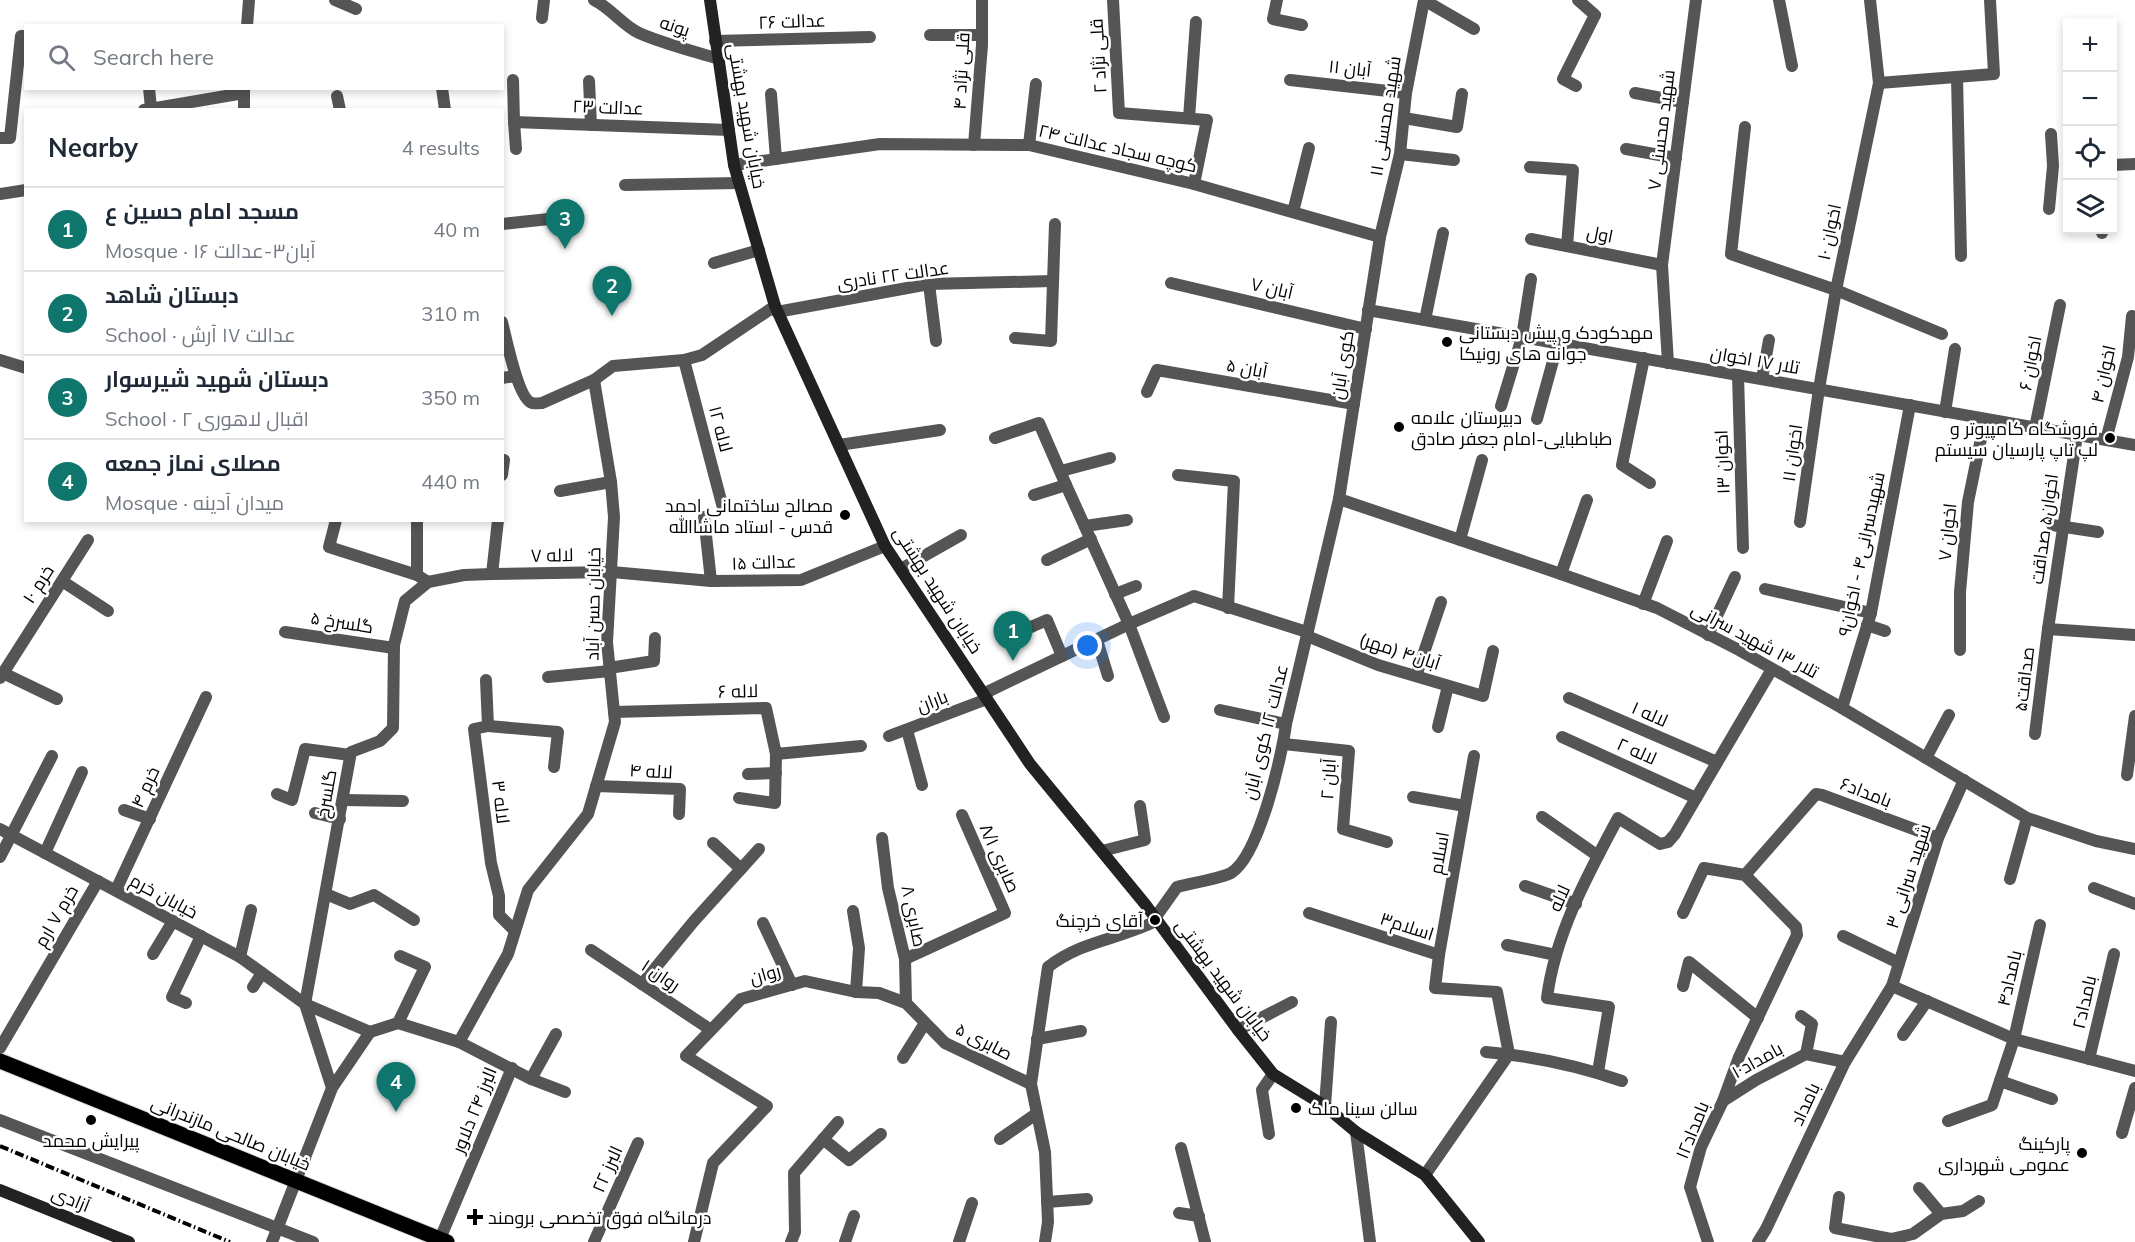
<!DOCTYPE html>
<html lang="en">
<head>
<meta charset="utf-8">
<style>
	:root { --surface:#fff; --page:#f6f6f7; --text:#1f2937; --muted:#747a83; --line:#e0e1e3; --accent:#0f766e }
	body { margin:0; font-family:Mulish,Cairo,sans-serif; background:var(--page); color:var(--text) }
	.controls { position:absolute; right:18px; top:18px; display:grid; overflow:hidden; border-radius:0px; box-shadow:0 3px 9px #0003 }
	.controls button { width:54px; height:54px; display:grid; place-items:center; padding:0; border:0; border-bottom:2px solid var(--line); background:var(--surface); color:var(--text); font:30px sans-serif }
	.you { position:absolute; left:1088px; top:646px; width:21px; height:21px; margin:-15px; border:4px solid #fff; border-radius:50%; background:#1a73e8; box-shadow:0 0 0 9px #1a73e833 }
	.badge { display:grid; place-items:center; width:39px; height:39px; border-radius:50%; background:var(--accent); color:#fff; font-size:20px; font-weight:700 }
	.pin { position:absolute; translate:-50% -50px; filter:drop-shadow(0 2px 3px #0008) }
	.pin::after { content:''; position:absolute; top:32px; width:21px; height:18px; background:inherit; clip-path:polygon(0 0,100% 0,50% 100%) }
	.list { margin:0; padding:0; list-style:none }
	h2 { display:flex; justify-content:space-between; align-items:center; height:78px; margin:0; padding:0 24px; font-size:26px }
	h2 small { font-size:20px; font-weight:400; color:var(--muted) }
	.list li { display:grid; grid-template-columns:39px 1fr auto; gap:18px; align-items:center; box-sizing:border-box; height:84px; padding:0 24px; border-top:2px solid var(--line) }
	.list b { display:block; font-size:22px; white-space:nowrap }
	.list p { margin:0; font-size:20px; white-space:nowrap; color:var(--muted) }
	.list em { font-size:20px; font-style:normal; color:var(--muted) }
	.icon { flex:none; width:33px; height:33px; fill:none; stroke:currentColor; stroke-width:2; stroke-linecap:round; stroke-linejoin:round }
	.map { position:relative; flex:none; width:2135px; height:1242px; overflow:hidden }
	.search { position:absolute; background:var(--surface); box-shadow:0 3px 9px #0003; left:24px; top:24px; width:480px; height:66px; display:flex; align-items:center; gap:15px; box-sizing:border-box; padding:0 21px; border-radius:0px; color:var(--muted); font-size:22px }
	.panel { position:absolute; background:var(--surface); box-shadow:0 3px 9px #0003; left:24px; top:108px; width:480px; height:414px; border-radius:0px }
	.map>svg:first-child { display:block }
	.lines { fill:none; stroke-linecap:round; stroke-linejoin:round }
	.primary-casing { stroke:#dbdbdb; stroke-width:17 }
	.street { stroke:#555; stroke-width:12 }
	.secondary { stroke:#222; stroke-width:12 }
	.primary { stroke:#000; stroke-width:15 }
	.rail { stroke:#000; stroke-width:4; stroke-dasharray:9 3 1.5 3; stroke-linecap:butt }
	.poi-dot { fill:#000; stroke:#fff; stroke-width:2 }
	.labels { text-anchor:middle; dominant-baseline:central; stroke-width:5; stroke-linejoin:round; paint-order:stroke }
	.street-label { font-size:18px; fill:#000; stroke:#fff }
	.poi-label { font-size:18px; fill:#000; stroke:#fff; text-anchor:start }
</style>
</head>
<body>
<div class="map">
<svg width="2135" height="1242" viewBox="0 0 2135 1242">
	<rect width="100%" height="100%" fill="#fff"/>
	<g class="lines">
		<g class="primary-casing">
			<polyline id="primary" points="0,1061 447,1242"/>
		</g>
		<g class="street">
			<polyline points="335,0 356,9"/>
			<path d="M594,0C611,8 622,25 639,33C664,44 693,51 719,59"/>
			<polyline points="1113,0 1119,113 1207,120 1194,184"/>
			<polyline points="1277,0 1273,19 1302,25"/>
			<polyline points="1424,0 1474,29"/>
			<polyline points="1779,0 1792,66"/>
			<polyline points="542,18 544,0"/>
			<polyline points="247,26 249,0"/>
			<polyline points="930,35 982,35"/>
			<polyline points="715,41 870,37"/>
			<polyline points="1957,77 1961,256"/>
			<polyline points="513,80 514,122"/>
			<polyline points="1290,80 1406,93"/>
			<polyline points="589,81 591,125"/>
			<polyline points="1879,83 1994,74 1990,0"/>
			<polyline points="1576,86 1563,79 1595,15 1578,0"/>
			<polyline points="149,88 151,108"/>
			<polyline points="244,88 244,110"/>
			<polyline points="442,88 445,110"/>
			<polyline points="1635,93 1683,102"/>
			<polyline points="771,94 776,159"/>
			<polyline points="337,96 340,110"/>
			<polyline points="144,110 244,93"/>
			<polyline points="1189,118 1196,22"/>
			<polyline points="1404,118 1457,127 1462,94"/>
			<polyline points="1745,127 1731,254 1836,290 1942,334"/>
			<polyline points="0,138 10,138 21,36 26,36"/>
			<polyline points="974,145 982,45 982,0"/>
			<polyline points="1029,145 1036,84"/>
			<polyline points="516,149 514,122 729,130"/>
			<polyline points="1626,149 1676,158"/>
			<polyline points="1400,154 1454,160"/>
			<polyline points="734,165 880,144 1029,145 1194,184 1380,237"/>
			<polyline points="2112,165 2135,164"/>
			<polyline points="1530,167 1573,170 1567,246"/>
			<polyline points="625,185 739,183"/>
			<polyline points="0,194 26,190"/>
			<polyline points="2049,209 2053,166 2051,134"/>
			<polyline points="1293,212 1309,148"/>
			<polyline points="502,224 577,216"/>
			<polyline points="2102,230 2102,233"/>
			<polyline points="1531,239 1662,265"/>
			<polyline points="714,263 759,250"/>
			<polyline points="1171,283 1366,329"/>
			<polyline points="929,284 936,341"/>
			<polyline points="1368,310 2135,445"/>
			<polyline points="777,312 929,284 1052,281"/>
			<polyline points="1425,320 1443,233"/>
			<path d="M502,322C506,337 518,399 532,403C533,404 541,403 542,403L594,380L613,366L684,360L702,355L775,306"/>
			<polyline points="1015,338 1051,341 1055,224"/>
			<polyline points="1644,358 1622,465 1650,483"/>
			<polyline points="0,360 26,368"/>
			<polyline points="684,360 723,508"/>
			<polyline points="1668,363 1662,265 1696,0"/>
			<polyline points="1738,375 1743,548"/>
			<polyline points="502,378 515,376"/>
			<polyline points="1762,379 1769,340"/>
			<polyline points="1147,392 1157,370 1354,404"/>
			<polyline points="1501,406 1522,337 1531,279"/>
			<polyline points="1945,412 1955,349"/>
			<polyline points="1537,419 1558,343"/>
			<polyline points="2035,428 2060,305"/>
			<polyline points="995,438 1039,423 1066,485"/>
			<polyline points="2106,440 2128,357 2132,316"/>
			<polyline points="839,445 940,430"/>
			<polyline points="1061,471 1110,458"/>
			<polyline points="502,475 504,460"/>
			<polyline points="1178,475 1234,481 1228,608"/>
			<polyline points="560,491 611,482"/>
			<polyline points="1034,495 1066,485 1129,624 1164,717"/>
			<polyline points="1339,499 1561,574 1657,608 1739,650 1842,708 2027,818 2096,841 2135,849"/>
			<polyline points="704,517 711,581"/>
			<polyline points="336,520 329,547 417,575 428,582"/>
			<polyline points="1800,522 1819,389 1836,290 1879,83 1870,0"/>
			<polyline points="2052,525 2098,532"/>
			<polyline points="1085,526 1127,520"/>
			<polyline points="1460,540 1482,460"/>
			<polyline points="1047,560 1091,539"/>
			<polyline points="901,569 961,535"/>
			<polyline points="492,574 498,520"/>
			<polyline points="1561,574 1587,500"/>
			<polyline points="417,575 417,520"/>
			<polyline points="62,581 108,611"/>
			<polyline points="1765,589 1871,613"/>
			<polyline points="1115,594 1136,586"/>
			<polyline points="1643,604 1667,541"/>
			<polyline points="1867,625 1885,631"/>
			<polyline points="2048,629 2135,635"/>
			<polyline points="285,632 394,648"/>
			<polyline points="1017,633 1047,620 1062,656"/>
			<polyline points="1708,635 1735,577"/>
			<polyline points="1307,636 1378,665 1483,696 1493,651"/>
			<polyline points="1097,640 1108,676"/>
			<polyline points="1960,650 1960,592 1968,502 1985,419"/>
			<polyline points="609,668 654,661 655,638"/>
			<polyline points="3,673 57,699"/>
			<polyline points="1416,676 1441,602"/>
			<polyline points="548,677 610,671"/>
			<polyline points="0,678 88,540"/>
			<polyline points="486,680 488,726 474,729 491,863 499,896 499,915 515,931"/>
			<polyline points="983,694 1129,624 1194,596 1307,632"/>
			<polyline points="1569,698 1717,762"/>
			<polyline points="1842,708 1871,613 1910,405"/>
			<polyline points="1220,710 1286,724"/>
			<polyline points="614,712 766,708 776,754 861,746"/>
			<polyline points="488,726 558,732 554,767"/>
			<polyline points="1438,727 1448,686"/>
			<polyline points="907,730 922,785"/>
			<polyline points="2035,734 2048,629 2077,435"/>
			<polyline points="889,736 987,699"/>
			<polyline points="1562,737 1696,798"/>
			<polyline points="1284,744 1349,751 1343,829 1387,842"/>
			<polyline points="1926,758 1949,715"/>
			<polyline points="748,774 776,773"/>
			<polyline points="2127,775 2135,716"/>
			<polyline points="596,786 680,789 679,814"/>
			<polyline points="277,794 292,800 305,749 350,755"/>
			<polyline points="1413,797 1465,806"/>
			<polyline points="739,798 775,803 776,754"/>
			<polyline points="343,800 403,801"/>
			<polyline points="124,810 150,819"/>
			<polyline points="315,813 340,819"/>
			<polyline points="1542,817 1598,856"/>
			<polyline points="0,829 240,957 305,1004 351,752 380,741 393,728 394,645 405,601 428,582 464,575 492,574 612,572 711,581 801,580 885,546"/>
			<polyline points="882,838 888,888 905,959 906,1003"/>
			<polyline points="713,843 741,869"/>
			<polyline points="1102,851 1145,840 1140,806"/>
			<polyline points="45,853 82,772"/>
			<polyline points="0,857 52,756"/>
			<polyline points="1745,875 1816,794 1822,795 1938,838"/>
			<polyline points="2010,879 2027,818"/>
			<polyline points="1525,886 1576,904"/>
			<polyline points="2094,888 2135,904"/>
			<polyline points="116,890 206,697"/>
			<polyline points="326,894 350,904 374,895 414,920"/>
			<polyline points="853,911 859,948 856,992"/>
			<polyline points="1309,913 1439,955 1435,988 1497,992 1509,1054"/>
			<polyline points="1683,913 1704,868 1745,875 1796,927 1797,935 1739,1057 1723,1101 1701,1147 1690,1187 1708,1242"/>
			<path d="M1155,918L1177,887C1188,884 1222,878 1231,873C1259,856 1282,756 1286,724L1339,499L1380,237L1400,154L1406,93L1424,0"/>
			<polyline points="763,923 792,985"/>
			<polyline points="1843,936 1899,963"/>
			<polyline points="1507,945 1556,955"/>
			<polyline points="591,950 711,1030"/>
			<polyline points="153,954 173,921"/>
			<polyline points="1439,955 1474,756"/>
			<polyline points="240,957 251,910"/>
			<polyline points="905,959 1005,913 962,815"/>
			<polyline points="642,984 694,921 759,849"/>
			<polyline points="1683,986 1689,962 1758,1018"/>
			<polyline points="1892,986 2014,1039 2135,1071"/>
			<polyline points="253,987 262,973"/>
			<polyline points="186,1003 172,997 201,936"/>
			<polyline points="1801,1016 1812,1024 1806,1054"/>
			<polyline points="398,1023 425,967 400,956"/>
			<polyline points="1238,1030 1292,1002"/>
			<polyline points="370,1032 398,1023 459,1042 531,1079 565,1092"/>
			<polyline points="1903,1035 1927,1001"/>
			<polyline points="1037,1039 1081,1031"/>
			<polyline points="459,1042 508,954 528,890 588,814 615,722 607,642 614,517 611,482 594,380"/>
			<polyline points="0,1048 98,881"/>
			<path d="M1486,1052C1531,1056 1579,1066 1622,1081"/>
			<polyline points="903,1058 925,1023"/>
			<polyline points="2089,1059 2114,954"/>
			<path d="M1598,1072L1609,1007L1547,998C1555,934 1588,874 1618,818L1660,844L1668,842L1675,834L1772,669"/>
			<polyline points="531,1079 556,1034"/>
			<polyline points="2000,1081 2052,1099"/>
			<polyline points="1723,1101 1756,1080 1806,1054 1845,1062"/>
			<polyline points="1325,1106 1331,1022"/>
			<polyline points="0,1120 313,1242"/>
			<polyline points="1948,1121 1992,1105 2014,1039 2040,925"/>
			<polyline points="1356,1132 1370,1242"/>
			<polyline points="2122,1133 2135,1088"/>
			<polyline points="1269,1134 1262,1090 1273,1074"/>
			<polyline points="823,1139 849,1160 881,1134"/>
			<polyline points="1000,1139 1036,1114"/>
			<polyline points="1181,1148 1205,1242"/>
			<polyline points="1425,1175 1509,1054"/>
			<polyline points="1919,1188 1941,1214"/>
			<polyline points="1839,1197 1835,1228 1891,1239 1913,1234 1941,1214 1963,1211 1979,1201"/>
			<polyline points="1047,1202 1087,1199"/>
			<polyline points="1179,1213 1199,1216"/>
			<polyline points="440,1239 512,1068"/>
			<polyline points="272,1242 332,1088 370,1032 305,1004 332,1088"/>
			<polyline points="594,1242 638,1143"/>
			<polyline points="694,1242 713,1163 767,1106 686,1056 741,999 805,981 856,992 879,993 906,1003 945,1043 1031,1084"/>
			<polyline points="791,1242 795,1232 794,1173 838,1122"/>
			<polyline points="845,1242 854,1216"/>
			<polyline points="959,1242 972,1203"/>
			<path d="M1045,1242L1048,1222L1045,1152L1031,1084L1048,967C1083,940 1118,940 1156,921"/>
			<polyline points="1758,1242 1766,1229 1845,1062 1892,986 1938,838 1964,780"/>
		</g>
		<g class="secondary">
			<polyline points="710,0 734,165 775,306 885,546 1030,764 1145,904 1238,1030 1273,1074 1325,1106 1356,1132 1425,1175 1479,1242"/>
			<polyline points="0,1190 129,1242"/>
		</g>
		<use href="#primary" class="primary"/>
		<polyline class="rail" points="0,1146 230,1242"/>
	</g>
	<g class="poi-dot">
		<circle cx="1447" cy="342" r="6"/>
		<circle cx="1399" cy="427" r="6"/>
		<circle cx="2110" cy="438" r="6"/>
		<circle cx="845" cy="515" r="6"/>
		<circle cx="1155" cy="920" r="6"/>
		<circle cx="1296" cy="1108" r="6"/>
		<circle cx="91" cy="1120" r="6"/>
		<circle cx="2082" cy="1153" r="6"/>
		<path d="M472 1208h6v6h6v6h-6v6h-6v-6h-6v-6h6z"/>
	</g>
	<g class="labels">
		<g class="street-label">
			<text transform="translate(792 21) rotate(-2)">عدالت ۲۶</text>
			<text transform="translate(675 26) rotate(19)">پونه</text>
			<text transform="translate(1098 56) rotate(-93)">قلی نژاد ۲</text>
			<text transform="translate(1350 68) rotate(6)">آبان ۱۱</text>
			<text transform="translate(961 71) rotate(-87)">قلی نژاد ۴</text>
			<text transform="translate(608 107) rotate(2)">عدالت ۲۳</text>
			<text transform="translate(747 116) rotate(80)">خیابان شهید بهشتی</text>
			<text transform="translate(1385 116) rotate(-81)">شهید محسنی ۱۱</text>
			<text transform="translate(1661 130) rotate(-83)">شهید محسنی ۷</text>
			<text transform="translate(1118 148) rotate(13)">کوچه سجاد عدالت ۲۴</text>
			<text transform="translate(1829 232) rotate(-78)">اخوان ۱۰</text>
			<text transform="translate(1600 234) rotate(11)">اول</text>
			<text transform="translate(893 275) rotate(-8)">عدالت ۲۲ نادری</text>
			<text transform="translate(1272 288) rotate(13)">آبان ۷</text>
			<text transform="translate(1755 360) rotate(10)">تلار ۱۷ اخوان</text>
			<text transform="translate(2030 363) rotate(-79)">اخوان ۶</text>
			<text transform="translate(1342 365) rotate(-81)">کوی آبان</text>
			<text transform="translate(1247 368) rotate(10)">آبان ۵</text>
			<text transform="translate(2103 374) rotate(-77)">اخوان ۴</text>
			<text transform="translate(721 429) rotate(75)">لاله ۱۲</text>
			<text transform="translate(1792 453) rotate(-82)">اخوان ۱۱</text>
			<text transform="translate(1722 462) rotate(-92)">اخوان ۱۳</text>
			<text transform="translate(2044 529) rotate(-82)">اخوان۵ صداقت</text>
			<text transform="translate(1947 532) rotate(-84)">اخوان ۷</text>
			<text transform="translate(1861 554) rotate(-78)">شهیدسرانی۴ - اخوان۹</text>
			<text transform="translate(552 555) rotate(-1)">لاله ۷</text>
			<text transform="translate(764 562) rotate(-2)">عدالت ۱۵</text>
			<text transform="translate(38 584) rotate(-57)">خرم ۱۰</text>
			<text transform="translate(938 590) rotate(57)">خیابان شهید بهشتی</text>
			<text transform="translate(593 604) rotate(-89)">خیابان حسن آباد</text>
			<text transform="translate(342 622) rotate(9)">گلسرخ ۵</text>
			<text transform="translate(1755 640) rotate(28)">تلار ۱۳ شهید سرانی</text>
			<text transform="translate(1400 651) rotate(18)">آبان۴ (مهر)</text>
			<text transform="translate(2024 679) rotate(-83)">صداقت۵</text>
			<text transform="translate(738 691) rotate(-1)">لاله ۶</text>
			<text transform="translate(932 701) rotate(-21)">باران</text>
			<text transform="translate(1650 714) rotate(24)">لاله ۱</text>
			<text transform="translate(1265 732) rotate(-76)">عدالت ۱۲ کوی آبان</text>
			<text transform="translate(1637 751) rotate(24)">لاله ۲</text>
			<text transform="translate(651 771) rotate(3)">لاله ۴</text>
			<text transform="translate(1328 779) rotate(-86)">آبان ۲</text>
			<text transform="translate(145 787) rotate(-65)">خرم ۴</text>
			<text transform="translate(1866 792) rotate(21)">بامداد۶</text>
			<text transform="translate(326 794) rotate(-80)">گلسرخ</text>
			<text transform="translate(501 802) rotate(83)">لاله ۳</text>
			<text transform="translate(1439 853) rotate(-80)">اسلام</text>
			<text transform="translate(1000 858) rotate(66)">صابری ۸/۱</text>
			<text transform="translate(1908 876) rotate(-72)">شهید سرانی ۳</text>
			<text transform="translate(164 896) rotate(28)">خیابان خرم</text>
			<text transform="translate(1559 898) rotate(-66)">لاله</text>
			<text transform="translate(56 916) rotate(-60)">خرم ۷ ارم</text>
			<text transform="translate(914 916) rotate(78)">صابری ۸</text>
			<text transform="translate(1407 926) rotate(18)">اسلام۳</text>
			<text transform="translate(765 974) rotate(-16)">روان</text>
			<text transform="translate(661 975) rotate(34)">روان ۱</text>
			<text transform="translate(2009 978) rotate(-77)">بامداد۴</text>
			<text transform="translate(1224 980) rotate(53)">خیابان شهید بهشتی</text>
			<text transform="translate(2084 1002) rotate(-77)">بامداد۲</text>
			<text transform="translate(984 1041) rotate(27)">صابری ۵</text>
			<text transform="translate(1757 1060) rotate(-29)">بامداد۱۰</text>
			<text transform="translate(1805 1104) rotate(-65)">بامداد</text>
			<text transform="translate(474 1110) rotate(-68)">البرز ۲۴ دلاور</text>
			<text transform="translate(1692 1130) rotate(-68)">بامداد۱۲</text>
			<text transform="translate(231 1133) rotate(22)">خیابان صالحی مازندرانی</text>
			<text transform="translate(607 1169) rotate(-66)">البرز ۲۲</text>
			<text transform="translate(71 1199) rotate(22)">آزادی</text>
		</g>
		<g class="poi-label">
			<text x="1459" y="332">مهدکودک و پیش دبستانی<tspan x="1459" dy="21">جوانه های رونیکا</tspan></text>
			<text x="1411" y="417">دبیرستان علامه<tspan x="1411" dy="21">طباطبایی-امام جعفر صادق</tspan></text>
			<text x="2098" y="428" text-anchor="end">فروشگاه کامپیوتر و<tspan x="2098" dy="21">لپ تاپ پارسیان سیستم</tspan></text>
			<text x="833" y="505" text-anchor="end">مصالح ساختمانی احمد<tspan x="833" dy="21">قدس - استاد ماشاالله</tspan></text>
			<text x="1143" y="920" text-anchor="end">آقای خرچنگ</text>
			<text x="1308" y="1108">سالن سینا ملک</text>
			<text x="91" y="1140" text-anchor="middle">پیرایش محمد</text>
			<text x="2070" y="1143" text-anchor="end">پارکینگ<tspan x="2070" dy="21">عمومی شهرداری</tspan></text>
			<text x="488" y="1217">درمانگاه فوق تخصصی برومند</text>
		</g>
	</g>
</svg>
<div class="controls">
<button>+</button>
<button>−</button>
<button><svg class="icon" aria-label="locate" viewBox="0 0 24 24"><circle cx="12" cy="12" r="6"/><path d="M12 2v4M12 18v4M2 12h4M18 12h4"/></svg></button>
<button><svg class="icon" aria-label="layers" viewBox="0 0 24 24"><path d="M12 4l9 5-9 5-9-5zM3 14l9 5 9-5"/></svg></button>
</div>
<div class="you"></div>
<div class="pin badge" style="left:1013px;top:661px">1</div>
<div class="pin badge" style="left:612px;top:316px">2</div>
<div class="pin badge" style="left:565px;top:249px">3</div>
<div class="pin badge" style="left:396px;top:1112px">4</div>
<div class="search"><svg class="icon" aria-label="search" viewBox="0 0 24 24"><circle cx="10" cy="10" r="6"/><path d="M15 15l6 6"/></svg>Search here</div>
<section class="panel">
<h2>Nearby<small>4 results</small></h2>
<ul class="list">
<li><span class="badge">1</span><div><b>مسجد امام حسین ع</b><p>Mosque · آبان۳-عدالت ۱۶</p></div><em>40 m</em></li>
<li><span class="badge">2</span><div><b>دبستان شاهد</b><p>School · عدالت ۱۷ آرش</p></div><em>310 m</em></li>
<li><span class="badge">3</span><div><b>دبستان شهید شیرسوار</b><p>School · اقبال لاهوری ۲</p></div><em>350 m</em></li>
<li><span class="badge">4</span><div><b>مصلای نماز جمعه</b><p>Mosque · میدان آدینه</p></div><em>440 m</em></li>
</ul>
</section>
</div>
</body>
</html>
